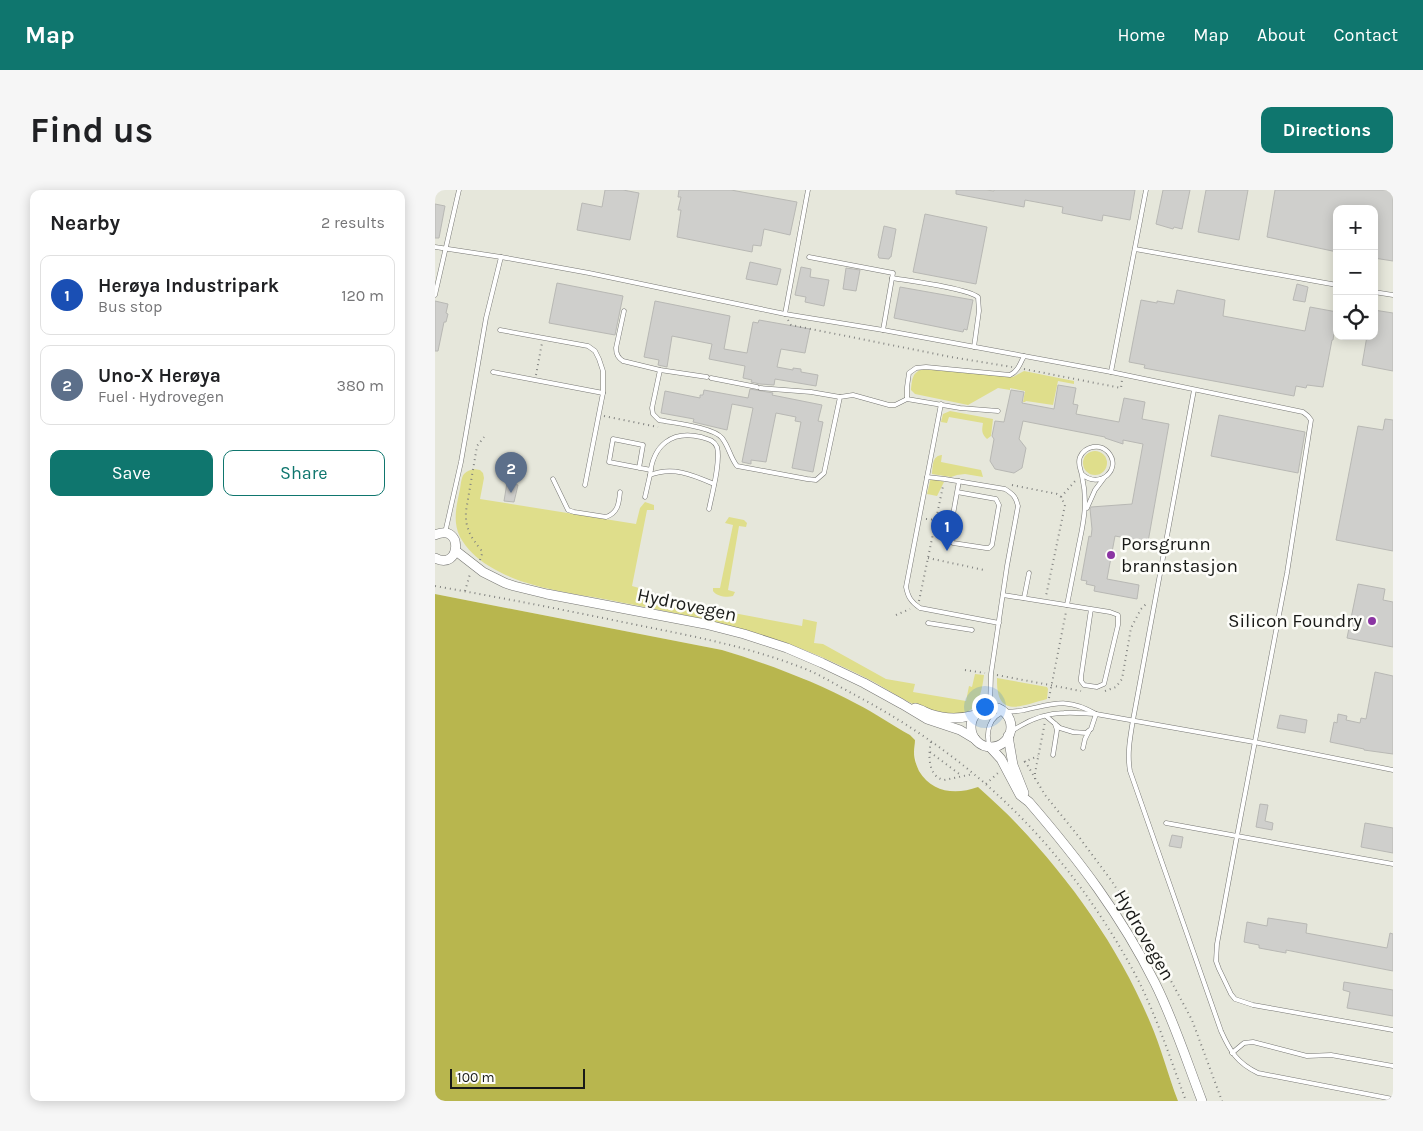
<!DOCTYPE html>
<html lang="en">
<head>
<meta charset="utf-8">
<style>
	:root { --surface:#fff; --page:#f6f6f6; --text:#202124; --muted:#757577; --line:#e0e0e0; --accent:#0f766e }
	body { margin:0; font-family:Karla,sans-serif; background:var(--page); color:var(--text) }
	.controls { position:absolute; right:15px; top:15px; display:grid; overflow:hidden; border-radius:10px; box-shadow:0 2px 12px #0003 }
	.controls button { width:45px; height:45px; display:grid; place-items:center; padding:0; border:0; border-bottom:1px solid var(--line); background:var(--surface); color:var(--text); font:25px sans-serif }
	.scale { position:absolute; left:15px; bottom:12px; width:135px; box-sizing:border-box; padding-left:5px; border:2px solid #191a18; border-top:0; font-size:14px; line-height:18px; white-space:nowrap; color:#191a18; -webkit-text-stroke:4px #fdfdf9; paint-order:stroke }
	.you { position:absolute; left:549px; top:516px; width:18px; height:18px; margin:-12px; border:4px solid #fff; border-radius:50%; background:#1a73e8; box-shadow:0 0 0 8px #1a73e833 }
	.badge { display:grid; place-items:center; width:32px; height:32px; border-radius:50%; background:var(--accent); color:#fff; font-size:16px; font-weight:700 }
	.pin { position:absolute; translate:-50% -41px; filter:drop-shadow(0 1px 2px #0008) }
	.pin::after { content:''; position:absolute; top:26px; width:18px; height:15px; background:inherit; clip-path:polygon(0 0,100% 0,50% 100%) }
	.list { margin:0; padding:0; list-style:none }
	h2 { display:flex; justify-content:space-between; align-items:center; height:65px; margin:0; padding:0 20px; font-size:21px }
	h2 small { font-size:16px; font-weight:400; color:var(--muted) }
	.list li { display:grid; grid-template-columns:32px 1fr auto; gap:15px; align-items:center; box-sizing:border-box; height:80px; margin:0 10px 10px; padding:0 10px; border:1px solid var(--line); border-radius:10px }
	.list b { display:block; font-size:19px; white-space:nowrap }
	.list p { margin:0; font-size:16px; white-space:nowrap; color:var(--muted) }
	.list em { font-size:16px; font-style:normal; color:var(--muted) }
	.actions { display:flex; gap:10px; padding:15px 20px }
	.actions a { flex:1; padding:11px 0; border:1px solid var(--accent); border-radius:10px; text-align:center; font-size:18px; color:var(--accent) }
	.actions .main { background:var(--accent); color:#fff }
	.icon { flex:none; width:28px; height:28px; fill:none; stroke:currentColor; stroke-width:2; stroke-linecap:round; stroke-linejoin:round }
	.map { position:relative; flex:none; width:958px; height:911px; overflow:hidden; border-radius:10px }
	header { display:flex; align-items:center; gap:30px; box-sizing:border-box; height:70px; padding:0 25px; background:var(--accent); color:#fff }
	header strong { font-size:24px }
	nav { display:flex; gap:28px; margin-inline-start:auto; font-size:18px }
	.intro { display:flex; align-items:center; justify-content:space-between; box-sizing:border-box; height:120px; padding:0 30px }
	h1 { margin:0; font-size:35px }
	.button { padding:12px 22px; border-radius:10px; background:var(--accent); color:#fff; font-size:18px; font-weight:700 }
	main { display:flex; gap:30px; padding:0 30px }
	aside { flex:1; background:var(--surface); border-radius:10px; box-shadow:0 2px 12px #0003 }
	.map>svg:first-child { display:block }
	.built { fill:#e6e7db; fill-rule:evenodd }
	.green { fill:#dfde8b }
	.water { fill:#b8b64e }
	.building { fill:#cfcfcc; stroke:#b8b8b4 }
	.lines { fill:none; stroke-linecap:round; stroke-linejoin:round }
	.service-casing { stroke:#767673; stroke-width:5 }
	.tertiary-casing { stroke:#767673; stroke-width:10 }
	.path { stroke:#828380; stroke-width:2; stroke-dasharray:1 4; stroke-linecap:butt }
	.service { stroke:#fff; stroke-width:4 }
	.tertiary { stroke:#fff; stroke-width:9 }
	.poi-dot { fill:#8b35a3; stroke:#fdfdf9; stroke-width:2 }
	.labels { text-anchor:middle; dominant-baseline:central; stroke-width:5; stroke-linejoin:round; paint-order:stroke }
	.poi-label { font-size:19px; fill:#191a18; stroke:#fdfdf9; text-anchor:start }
	.street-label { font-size:19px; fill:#191a18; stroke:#fdfdf9 }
</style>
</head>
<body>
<header>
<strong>Map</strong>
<nav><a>Home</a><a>Map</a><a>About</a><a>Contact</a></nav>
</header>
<div class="intro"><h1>Find us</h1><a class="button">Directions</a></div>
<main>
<aside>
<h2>Nearby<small>2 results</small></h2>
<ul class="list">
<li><span class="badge" style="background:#1a4fb4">1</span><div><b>Herøya Industripark</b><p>Bus stop</p></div><em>120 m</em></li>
<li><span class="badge" style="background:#5c6f8a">2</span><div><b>Uno-X Herøya</b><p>Fuel · Hydrovegen</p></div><em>380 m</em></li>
</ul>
<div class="actions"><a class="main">Save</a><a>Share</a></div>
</aside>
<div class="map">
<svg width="958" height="911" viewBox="0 0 958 911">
	<rect width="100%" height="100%" fill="#f0f0ec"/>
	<path class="built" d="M0,0H958V911H743L715,833L696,792L663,734L633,693L611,666L581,632L532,601L519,602L507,600L495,594L488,587L482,577L479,562L480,550L475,545L422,514L367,488L312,468L287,460L0,404ZM902,19H939V146H902Z"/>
	<g class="green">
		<path d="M488,179L578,187L589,181L639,191V194L623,191L618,215L591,211L590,212H588L590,201L575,198V200L563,198L533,215L480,204L476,200C477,190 477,182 488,179Z"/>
		<path d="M515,221L558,229L556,246L552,249C546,243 547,240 548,233L514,227L512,233L506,232L508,224Z"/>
		<circle cx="660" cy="273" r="12"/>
		<path d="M507,265L506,272L546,280L548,287L530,284L522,285L516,287L497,284C498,275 497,266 507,265Z"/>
		<path d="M39,279L45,280L48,283L49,288L45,309L201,334L205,318L210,312L219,315V320H212L197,396L204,398L203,405L367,436L368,429L382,432L379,453L388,454L451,489L480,494L478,502L531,511L534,496L537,497L540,484L549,485C547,501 543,524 522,525C491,525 465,507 439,492C415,480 391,468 367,459C308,436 246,424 184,412C141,403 92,400 54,376C42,369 31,358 25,347C17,331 22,314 25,299C26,294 26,288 29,284C32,281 35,280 39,279Z"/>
		<polygon points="496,287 509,292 502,306 492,304"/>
		<path d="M294,327L309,330L312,333L311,337L304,336L293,400L300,402L298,406C292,408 281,406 278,401V398H285L298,335L290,333Z"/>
		<path d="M562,488L612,497L613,499L612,509C585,516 561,529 562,488Z"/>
	</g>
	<path class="water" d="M0,404L287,460C333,474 379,491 422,514C440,523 457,535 475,545L480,550C480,554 479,558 479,562C479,568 481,575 484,581C497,603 521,605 543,597C556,609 570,621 582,634C637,692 684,758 715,832C726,857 733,885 743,911H0Z"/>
	<g class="building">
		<polygon points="170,0 188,0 204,3 195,50 142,40 147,13 167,17"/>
		<polygon points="244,0 296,0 362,12 355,45 329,39 326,56 318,55 317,62 242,47 246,20 243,20 246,7 243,7"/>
		<polygon points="521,0 551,0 559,1 559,0 700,0 695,30 668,25 667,31 627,23 628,17 590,10 589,17 521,4"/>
		<polygon points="728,0 755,0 747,39 739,37 738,39 721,34"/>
		<polygon points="771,0 813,0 804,50 763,42"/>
		<polygon points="840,0 958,0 958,71 939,68 939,19 902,19 902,62 832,47"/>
		<polygon points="0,14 10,16 4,48 0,48"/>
		<polygon points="490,24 552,37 541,94 478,82"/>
		<polygon points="449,36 461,39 456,67 455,67 454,69 444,68 443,65"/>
		<polygon points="315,72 346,79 342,95 311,89"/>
		<polygon points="366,77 376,79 375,87 394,90 389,116 370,112 371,107 360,105"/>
		<polygon points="411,78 425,80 421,101 408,99"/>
		<polygon points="122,93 188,106 180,145 114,133"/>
		<polygon points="862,94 873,97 870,112 858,110"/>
		<polygon points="465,97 538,110 532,140 529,139 528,142 459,128"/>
		<polygon points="742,100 790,110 788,126 870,141 875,117 902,122 898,150 897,150 888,197 872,195 871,198 861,196 859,206 709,178 710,175 694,172 706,110 722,113 722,111 739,114"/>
		<polygon points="0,111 13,114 11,123 13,124 11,132 9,132 3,161 0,161"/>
		<polygon points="220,111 295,126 289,159 312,163 318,132 323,133 324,130 375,139 370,163 346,159 342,177 358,180 358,178 366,179 366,182 383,185 381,196 340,189 339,195 325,194 316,192 317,190 308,188 310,176 274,169 277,154 237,146 232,177 223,175 224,170 209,167"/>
		<polygon points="939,120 958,123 958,181 927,175 932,146 939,146"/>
		<polygon points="623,195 641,198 638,214 643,215 641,224 684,232 689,208 710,212 707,229 734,234 713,352 680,346 672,389 704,395 702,409 659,401 660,396 651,394 652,391 646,390 654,346 656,347 657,339 655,319 656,317 697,314 708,254 688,250 688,254 670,248 670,247 588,231 584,249 591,258 587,278 579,283 560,279 555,271 559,249 557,246 560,231 569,232 576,200 589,202 587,213 619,219"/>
		<polygon points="315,199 338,203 337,205 387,215 383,231 388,232 378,282 357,278 366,232 360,231 361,227 341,223 331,272 316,270 316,274 307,272 318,218 297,214 292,240 258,232 259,229 226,223 230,201 265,208 265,205 268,205 269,200 313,208"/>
		<polygon points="784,225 870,242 863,283 776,266"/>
		<polygon points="950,229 958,230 958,361 901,350 923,236 948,240"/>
		<polygon points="72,293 83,295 79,312 69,311"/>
		<polygon points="923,394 950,399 948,410 958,412 958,457 912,448"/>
		<polygon points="940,482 958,486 958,564 929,560 929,559 895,552 899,532 902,533 903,524 912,526 911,530 925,533 926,528 931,529"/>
		<polygon points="845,525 872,530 870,543 842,538"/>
		<polygon points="825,614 833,615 830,631 838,633 837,640 821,637"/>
		<polygon points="930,633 958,638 958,663 926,657"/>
		<polygon points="737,645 748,647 746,658 734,656"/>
		<polygon points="833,728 872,734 871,743 952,758 955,743 958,744 958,781 851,760 851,763 824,758 824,755 809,752 812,732 832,736"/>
		<polygon points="909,792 958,800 958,826 912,818 915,802 908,800"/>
	</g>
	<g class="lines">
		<g class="service-casing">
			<g id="service">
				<polyline points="0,57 66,67 154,83 350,124 448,140 676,182 711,0"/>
				<polyline points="700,59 902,95"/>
				<polyline points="374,67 458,83 448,140"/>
				<path d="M457,88C475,91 531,98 543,107L544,121L539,157"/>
				<polyline points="939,102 958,105"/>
				<polyline points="0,105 24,0"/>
				<path d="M189,121L181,158C181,164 183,168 188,171L225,180L272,187"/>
				<polyline points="350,124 373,0"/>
				<polyline points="65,140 153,156 160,161 164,169 168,181 168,203 150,295"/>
				<path d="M225,180L217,218L218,224L224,230C238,233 278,237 287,248C294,257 295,267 302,276L372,289L381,290L389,283L405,207L418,205L454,215H460L472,209L525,218L563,221"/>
				<polyline points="58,182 168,203"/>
				<polyline points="676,182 868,222 873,226 876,230 852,383 802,646 958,674"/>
				<polyline points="276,188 322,197"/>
				<polyline points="325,198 376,202 405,207"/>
				<path d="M759,200L698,530C695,548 692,564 695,581L786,841C795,861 802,873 823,883L958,909"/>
				<path d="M472,209V197L474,183L481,178L491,177L575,185C583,181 585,174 589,166"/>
				<path d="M506,214L471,397C473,407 476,412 485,418L564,433"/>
				<polyline points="204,278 208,255 178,249 174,272 216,280"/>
				<path d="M215,285C218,255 237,240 266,247C273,249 279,250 282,257C286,271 277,304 274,319"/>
				<path d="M492,287L510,289L570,299C578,304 581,307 583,316L572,376L556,484L555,517"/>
				<path d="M118,289L133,320L139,322L171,327C183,323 184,313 185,302"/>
				<polyline points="522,302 561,309 564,315 557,355 554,358 551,358 518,353 514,347 524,291"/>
				<path d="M210,307L215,285C238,276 258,285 279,294"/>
				<polyline points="652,318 660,300 669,288"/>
				<polyline points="10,343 26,272 51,128 66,67"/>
				<polyline points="568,405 675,422 683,425 683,435 669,494 662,497 649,495 646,491 646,487 656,419"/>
				<polyline points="589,408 594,383"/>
				<path d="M632,415C636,394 640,374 644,354C647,340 650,327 650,312C650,303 649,295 647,286C646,279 642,274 645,267C650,256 665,253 673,262C688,279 664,300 647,284"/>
				<polyline points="493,433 537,440"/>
				<polyline points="611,526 625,538 638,542 651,543 656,539 661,524"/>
				<path d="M574,543C591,531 608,523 629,523C640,522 650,524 661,524L819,552L958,580"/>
				<path d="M555,557C550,544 554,525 570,522C576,521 583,522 589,520C619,514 632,507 661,524"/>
				<polyline points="648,558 650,549 654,541"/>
				<polyline points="618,565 622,540 620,534"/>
				<polyline points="731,633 802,646 782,754 781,771 784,779 796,804 800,809 818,815 958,840"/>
				<polyline points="797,863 809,853 818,852 872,866 896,865 958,876"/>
			</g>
		</g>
		<g class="tertiary-casing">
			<g id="tertiary">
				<path d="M0,345C29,332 26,382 0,368"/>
				<polyline points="21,361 48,382 70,393 79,396 112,404 270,434 309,444 352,458 387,473 429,493 467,514 492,529 525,540 540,549"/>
				<circle cx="556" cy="537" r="20"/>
				<path d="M480,518C485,519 490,522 495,524C510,529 525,529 540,525"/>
				<polyline points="573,546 578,575 589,603"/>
				<path d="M555,557L566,569L585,605L594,612C644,670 686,725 720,793C739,831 752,872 767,911"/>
			</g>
		</g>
		<g class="path">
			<polyline points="353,130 356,135 516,167 577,177"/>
			<polyline points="589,179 686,198 687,190"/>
			<polyline points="101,185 107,153"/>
			<polyline points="169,226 223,237"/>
			<polyline points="577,295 622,304 626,307 630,315 611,406"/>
			<polyline points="626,307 641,290"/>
			<polyline points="491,329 501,330"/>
			<polyline points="493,368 549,380"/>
			<path d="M45,370L47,364L46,360C36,347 30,339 31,321L42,256L49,247"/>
			<path d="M0,396C68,408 135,421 202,435C258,446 314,457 368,478C386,485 403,496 420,505C543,570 634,661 700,784C721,824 735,868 751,911"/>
			<polyline points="30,401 35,384"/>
			<polyline points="484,411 508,296"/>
			<polyline points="461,425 475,419"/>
			<polyline points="530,480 550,483"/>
			<polyline points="562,485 646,501"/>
			<polyline points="670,501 681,497 687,489 696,438 706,419 713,412"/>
			<polyline points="614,508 631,422"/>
			<path d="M496,552C493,565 493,587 509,590L538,584"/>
			<polyline points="495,562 527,586"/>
			<polyline points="590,571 610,605 644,647 676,690 713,748 757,830 787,911"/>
			<polyline points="589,572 603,566"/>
			<polyline points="600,589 600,583 610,532"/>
			<polyline points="551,594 564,582"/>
		</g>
		<use href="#service" class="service"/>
		<use href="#tertiary" class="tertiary"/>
	</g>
	<g class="poi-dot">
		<circle cx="676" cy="365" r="5"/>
		<circle cx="937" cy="431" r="5"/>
	</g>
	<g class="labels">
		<g class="poi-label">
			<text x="686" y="354">Porsgrunn<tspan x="686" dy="22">brannstasjon</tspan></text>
			<text x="927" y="431" text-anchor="end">Silicon Foundry</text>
		</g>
		<g class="street-label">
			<text transform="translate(252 415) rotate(12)">Hydrovegen</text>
			<text transform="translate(709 745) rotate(60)">Hydrovegen</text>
		</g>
	</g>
</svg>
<div class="controls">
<button>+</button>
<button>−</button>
<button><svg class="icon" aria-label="locate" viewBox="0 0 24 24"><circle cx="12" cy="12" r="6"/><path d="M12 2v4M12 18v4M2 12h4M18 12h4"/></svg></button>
</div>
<div class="scale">100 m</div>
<div class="you"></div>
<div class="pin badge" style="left:512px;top:361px;background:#1a4fb4">1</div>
<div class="pin badge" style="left:76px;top:303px;background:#5c6f8a">2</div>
</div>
</main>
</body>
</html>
